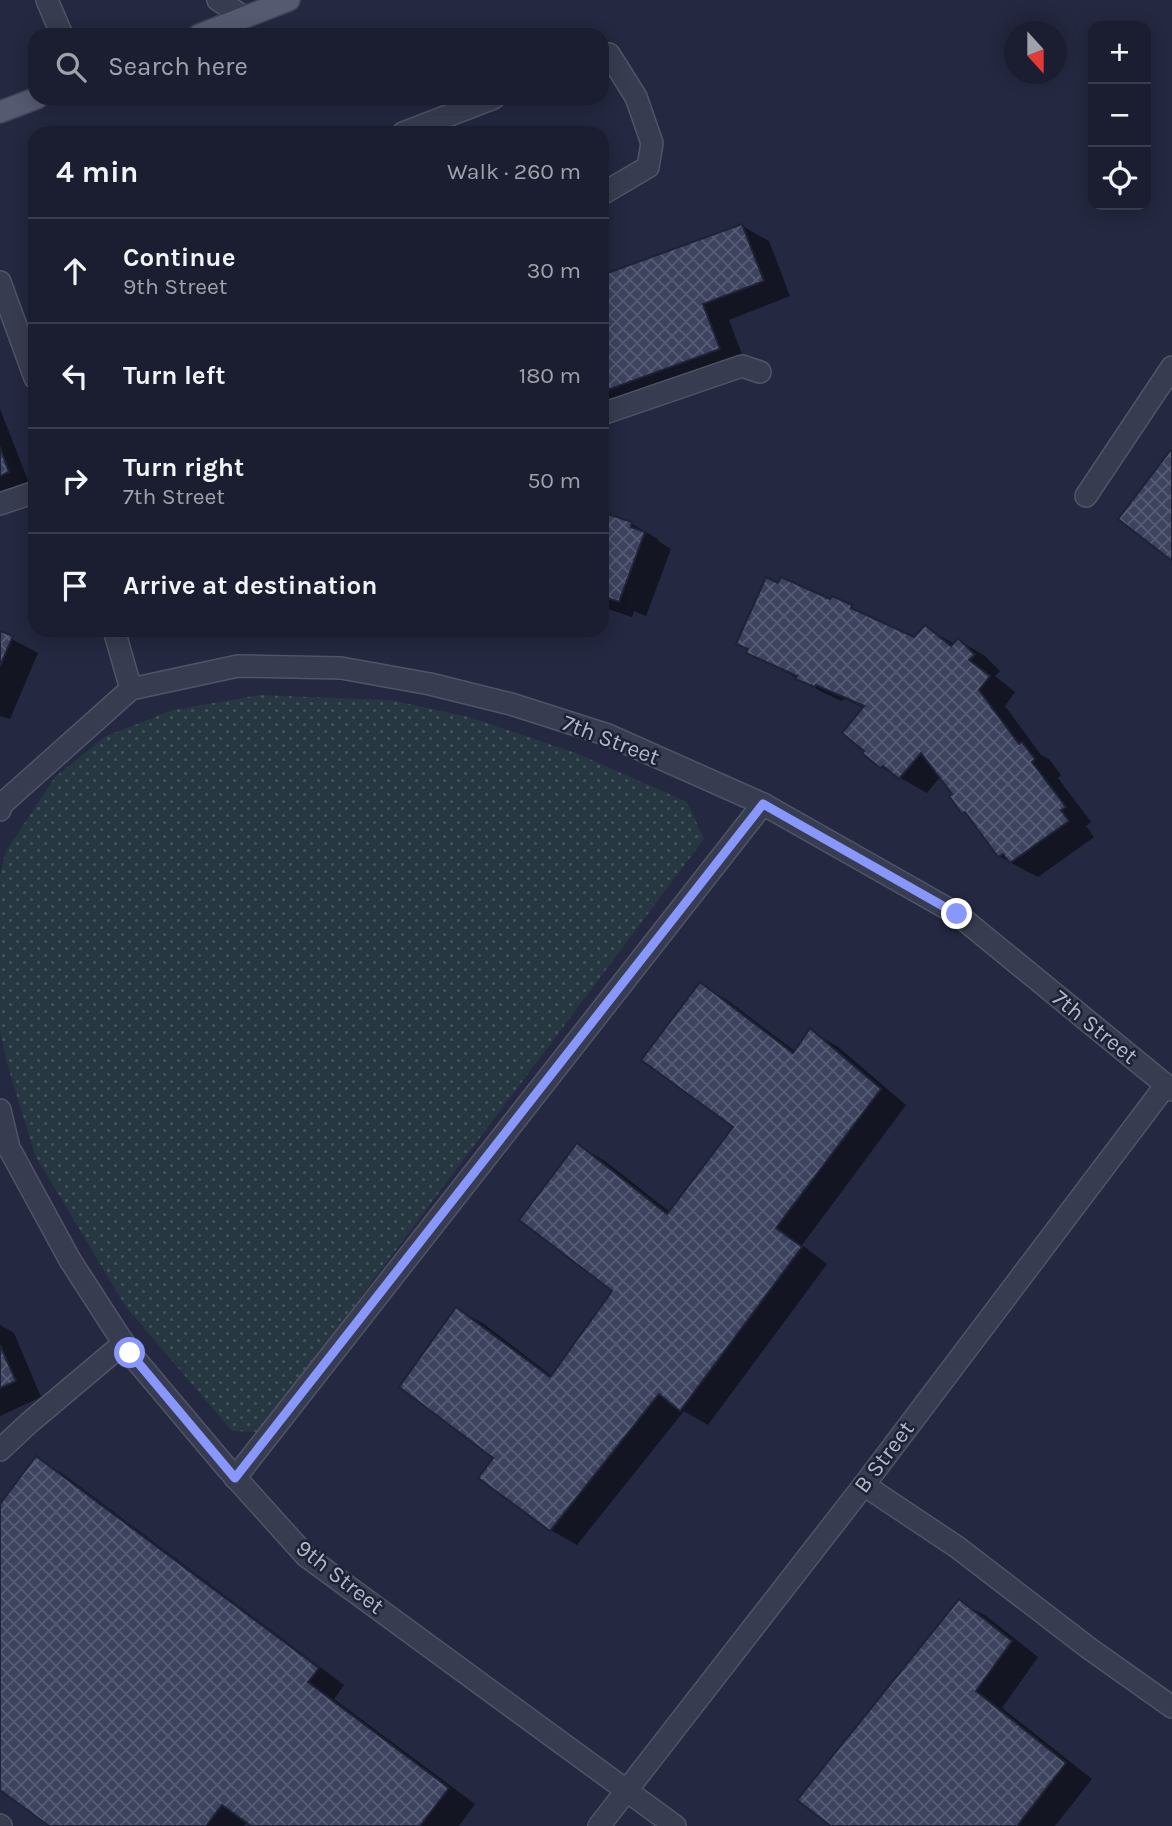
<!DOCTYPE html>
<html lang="en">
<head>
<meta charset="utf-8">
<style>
	:root { --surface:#1b1e30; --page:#242738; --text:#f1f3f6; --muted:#a0a2ab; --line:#393c4c }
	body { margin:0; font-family:Karla,sans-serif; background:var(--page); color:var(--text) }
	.controls { position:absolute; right:21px; top:21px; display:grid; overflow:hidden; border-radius:14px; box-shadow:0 4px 18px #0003 }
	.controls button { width:63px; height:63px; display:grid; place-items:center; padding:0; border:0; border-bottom:2px solid var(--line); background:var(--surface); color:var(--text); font:35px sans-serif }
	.compass { position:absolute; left:1004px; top:21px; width:63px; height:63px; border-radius:50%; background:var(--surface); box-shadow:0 4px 18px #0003; rotate:159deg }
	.stop { position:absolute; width:21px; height:21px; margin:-16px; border:5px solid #8797fc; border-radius:50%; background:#fff }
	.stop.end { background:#8797fc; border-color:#fff; box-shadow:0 2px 7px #0008 }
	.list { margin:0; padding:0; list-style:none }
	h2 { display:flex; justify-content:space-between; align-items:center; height:91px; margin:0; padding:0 28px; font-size:30px }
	h2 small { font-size:23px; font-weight:400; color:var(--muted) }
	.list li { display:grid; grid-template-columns:46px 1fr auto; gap:21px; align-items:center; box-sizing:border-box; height:105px; padding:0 28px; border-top:2px solid var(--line) }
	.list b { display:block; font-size:26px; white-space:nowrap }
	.list p { margin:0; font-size:23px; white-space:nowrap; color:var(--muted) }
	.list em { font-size:23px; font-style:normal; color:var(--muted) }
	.icon { flex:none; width:38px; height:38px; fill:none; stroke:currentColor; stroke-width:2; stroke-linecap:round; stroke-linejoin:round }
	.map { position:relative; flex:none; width:1172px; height:1826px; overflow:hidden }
	.search { position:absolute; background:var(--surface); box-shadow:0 4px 18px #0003; left:28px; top:28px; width:581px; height:77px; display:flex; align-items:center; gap:18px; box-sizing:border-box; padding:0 24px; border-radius:21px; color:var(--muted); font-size:26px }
	.panel { position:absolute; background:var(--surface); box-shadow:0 4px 18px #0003; left:28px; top:126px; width:581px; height:511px; border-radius:21px }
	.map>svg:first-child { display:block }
	.park { fill:url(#park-dots) }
	.shadow { fill:#0007 }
	.building { fill:url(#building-cross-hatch); stroke:#1f2337; stroke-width:2 }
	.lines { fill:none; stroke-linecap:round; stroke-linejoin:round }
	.minor-casing { stroke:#505467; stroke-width:24 }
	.major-casing { stroke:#3e4256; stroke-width:24 }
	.minor { stroke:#383c50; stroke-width:21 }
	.major { stroke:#565a70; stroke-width:21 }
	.route { stroke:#8797fc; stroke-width:9 }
	.labels { text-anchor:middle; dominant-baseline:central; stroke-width:5; stroke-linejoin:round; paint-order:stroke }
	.street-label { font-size:23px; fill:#b4b7ca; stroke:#1d2135 }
</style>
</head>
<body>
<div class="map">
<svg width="1172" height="1826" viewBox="0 0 1172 1826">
	<defs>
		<pattern id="park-dots" width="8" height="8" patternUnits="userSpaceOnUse" patternTransform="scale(1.75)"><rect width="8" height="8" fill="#263741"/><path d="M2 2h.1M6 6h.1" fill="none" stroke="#43525b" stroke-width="1.8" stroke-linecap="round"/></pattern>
		<pattern id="building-cross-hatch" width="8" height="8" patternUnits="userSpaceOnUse" patternTransform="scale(1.75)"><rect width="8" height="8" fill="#3d435e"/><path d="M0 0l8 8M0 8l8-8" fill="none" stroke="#575c74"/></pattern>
	</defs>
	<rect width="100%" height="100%" fill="#242840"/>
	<polygon class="park" points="259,695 390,700 469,717 576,753 687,802 704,839 276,1410 258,1432 232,1431 126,1307 35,1155 7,1063 0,1031 0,875 6,851 55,777 106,736 173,710"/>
	<g class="shadow">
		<polygon points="742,226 769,241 790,296 729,320 746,365 602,416 602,277"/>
		<polygon points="0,409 29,483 0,497"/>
		<polygon points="602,514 632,524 658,539 658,541 671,549 646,616 634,611 632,617 602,607"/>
		<polygon points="831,602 851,607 878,623 915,640 925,627 954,644 958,640 985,656 1000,671 995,676 1015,692 1005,706 1041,755 1049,759 1061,775 1058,778 1091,822 1086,826 1094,837 1038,877 1026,871 999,856 970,816 964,813 954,795 940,777 927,793 881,767 865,708 844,699 842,701 824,693 749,652"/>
		<polygon points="0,633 38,653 10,719 0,716"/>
		<polygon points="700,984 727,1000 796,1052 810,1031 837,1046 906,1105 802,1245 827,1264 708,1425 684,1411 577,1545 551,1530 495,1457 457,1309 484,1324 553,1377 615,1291 578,1145 605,1161 671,1213 736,1126"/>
		<polygon points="0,1325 14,1333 41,1397 0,1416"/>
		<polygon points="36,1459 63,1474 344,1685 334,1699 475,1804 459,1826 254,1826 247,1821 244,1826 52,1826 0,1788 0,1507"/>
		<polygon points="959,1601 986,1616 1038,1657 1002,1708 1092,1779 1055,1826 834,1826"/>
	</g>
	<g class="building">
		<polygon points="742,224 764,281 703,304 720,349 602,392 602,275"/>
		<polygon points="0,447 9,472 0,476"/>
		<polygon points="1172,448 1172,561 1118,519"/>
		<polygon points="602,512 632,522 631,527 645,532 619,602 607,598 605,603 602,602"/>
		<polygon points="766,577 778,583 781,577 830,599 832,596 852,605 851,608 914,637 925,625 951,646 958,638 975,655 969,660 990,676 979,690 1019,744 1022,742 1035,759 1032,762 1066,807 1061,810 1069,821 1010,863 1003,854 998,857 965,812 962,814 949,796 952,794 921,753 899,779 883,766 880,768 862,753 864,751 842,733 864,706 816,685 815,687 795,679 797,676 746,653 748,649 736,644"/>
		<polygon points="0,631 13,636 0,666"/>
		<polygon points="700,982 793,1053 810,1028 881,1089 776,1228 802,1247 680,1411 659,1394 550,1531 478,1478 493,1458 399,1387 456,1307 550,1377 612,1291 519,1220 577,1143 667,1214 733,1127 641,1060"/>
		<polygon points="0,1345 16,1381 0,1388"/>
		<polygon points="36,1456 319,1668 308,1682 449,1788 420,1826 251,1826 222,1805 206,1826 49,1826 0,1790 0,1504"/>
		<polygon points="959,1599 1012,1641 976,1691 1066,1763 1017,1826 831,1826 797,1800"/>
	</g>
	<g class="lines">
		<g class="minor-casing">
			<g id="minor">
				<polyline points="47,0 62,35"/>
				<polyline points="218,0 244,17"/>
				<polyline points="602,57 609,54 636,97 652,143 648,167 602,194"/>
				<polyline points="403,133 494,98"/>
				<polyline points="0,282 35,378"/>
				<polyline points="602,414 742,366 760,372"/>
				<polyline points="1086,496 1172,367"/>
				<polyline points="0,504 35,492"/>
				<polyline points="114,630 131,689"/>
				<polyline points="0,810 1,805 131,689 238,666 341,668 430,684 511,704 608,735 763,804 957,914 1172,1090"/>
				<polyline points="0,1110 9,1148 70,1260 130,1353 226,1467 306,1556 675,1826"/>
				<polyline points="0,1450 29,1423 124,1343"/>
				<polyline points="235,1478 763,804"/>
				<polyline points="864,1485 957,1547 1090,1649 1172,1707"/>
				<polyline points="0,1825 1,1826"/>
				<polyline points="599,1826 864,1485 1166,1085"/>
			</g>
		</g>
		<g class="major-casing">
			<g id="major">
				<polyline points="199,35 289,0"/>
				<polyline points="0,112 37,98"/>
			</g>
		</g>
		<use href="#minor" class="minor"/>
		<use href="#major" class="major"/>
	</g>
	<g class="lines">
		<polyline class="route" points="130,1353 235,1478 763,804 957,914"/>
	</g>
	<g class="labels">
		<g class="street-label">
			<text transform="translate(611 740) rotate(21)">7th Street</text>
			<text transform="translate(1095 1027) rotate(39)">7th Street</text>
			<text transform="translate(884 1457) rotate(-53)">B Street</text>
			<text transform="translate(340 1577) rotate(38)">9th Street</text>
		</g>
	</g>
</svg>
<div class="controls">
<button>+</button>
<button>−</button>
<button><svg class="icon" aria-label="locate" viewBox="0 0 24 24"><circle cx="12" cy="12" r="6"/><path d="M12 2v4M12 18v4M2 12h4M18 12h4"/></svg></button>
</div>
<svg class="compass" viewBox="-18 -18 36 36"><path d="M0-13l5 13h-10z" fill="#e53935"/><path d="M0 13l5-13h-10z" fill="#a0a2ab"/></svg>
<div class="stop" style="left:130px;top:1353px"></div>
<div class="stop end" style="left:957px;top:914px"></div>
<div class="search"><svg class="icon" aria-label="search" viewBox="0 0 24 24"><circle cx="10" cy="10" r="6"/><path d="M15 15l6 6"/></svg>Search here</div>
<section class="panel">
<h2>4 min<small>Walk · 260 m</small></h2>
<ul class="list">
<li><svg class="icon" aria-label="ahead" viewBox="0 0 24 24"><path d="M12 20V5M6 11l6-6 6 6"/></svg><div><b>Continue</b><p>9th Street</p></div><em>30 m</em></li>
<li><svg class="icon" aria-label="left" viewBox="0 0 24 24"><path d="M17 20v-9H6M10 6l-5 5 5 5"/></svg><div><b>Turn left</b></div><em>180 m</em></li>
<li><svg class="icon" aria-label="right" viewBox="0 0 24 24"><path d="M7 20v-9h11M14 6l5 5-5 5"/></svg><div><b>Turn right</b><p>7th Street</p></div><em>50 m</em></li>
<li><svg class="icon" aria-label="arrive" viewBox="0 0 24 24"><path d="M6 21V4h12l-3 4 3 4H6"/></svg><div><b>Arrive at destination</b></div></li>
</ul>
</section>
</div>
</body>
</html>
